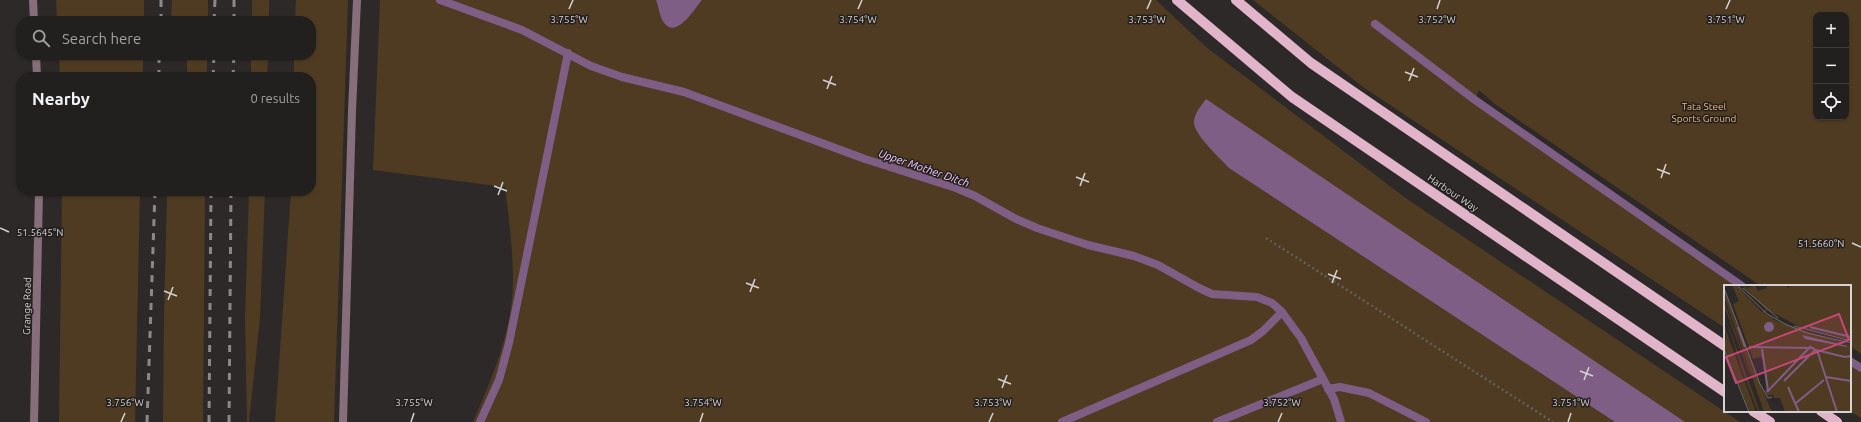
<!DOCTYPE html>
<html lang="en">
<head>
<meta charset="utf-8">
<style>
	:root { --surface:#221f1f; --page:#2e2c2c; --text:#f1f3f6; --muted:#a2a2a4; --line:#3f3d3d }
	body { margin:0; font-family:Ubuntu,sans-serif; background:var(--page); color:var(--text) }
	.controls { position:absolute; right:12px; top:12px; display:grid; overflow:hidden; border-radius:8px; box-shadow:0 1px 3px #0004 }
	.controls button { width:36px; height:36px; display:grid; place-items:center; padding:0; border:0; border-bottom:1px solid var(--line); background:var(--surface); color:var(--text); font:20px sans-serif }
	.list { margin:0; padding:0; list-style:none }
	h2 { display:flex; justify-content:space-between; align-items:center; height:52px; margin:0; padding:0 16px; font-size:17px }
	h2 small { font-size:13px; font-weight:400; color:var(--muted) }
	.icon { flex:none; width:22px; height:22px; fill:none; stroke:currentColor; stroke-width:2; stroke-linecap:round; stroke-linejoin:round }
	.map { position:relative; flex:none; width:1861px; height:422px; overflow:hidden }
	.search { position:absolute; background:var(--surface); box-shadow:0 1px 3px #0004; left:16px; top:16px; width:300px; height:44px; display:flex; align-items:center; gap:10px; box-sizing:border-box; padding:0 14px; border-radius:16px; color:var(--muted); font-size:15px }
	.panel { position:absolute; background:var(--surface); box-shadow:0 1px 3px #0004; left:16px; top:72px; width:300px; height:124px; border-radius:16px }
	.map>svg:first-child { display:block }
	.green { fill:#4f3b22; fill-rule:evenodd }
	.water { fill:#7e5e85 }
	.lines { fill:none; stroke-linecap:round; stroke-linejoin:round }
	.stream { stroke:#7e5e85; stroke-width:8 }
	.path { stroke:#625f5f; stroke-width:2.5; stroke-dasharray:2 3; stroke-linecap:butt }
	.service { stroke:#866f7a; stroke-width:8 }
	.primary { stroke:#e2b4ca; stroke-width:10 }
	.rail { stroke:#8b8888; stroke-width:3; stroke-dasharray:7 7; stroke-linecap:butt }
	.ticks { fill:none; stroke:#d5d3d3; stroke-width:1.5 }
	.labels { text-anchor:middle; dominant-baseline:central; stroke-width:3; stroke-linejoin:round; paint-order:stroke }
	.park-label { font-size:10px; fill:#ebb878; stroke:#231f1f }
	.street-label { font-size:10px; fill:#d5d3d3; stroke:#231f1f }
	.water-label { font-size:11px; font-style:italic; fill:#f5cbfd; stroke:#231f1f }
	.inset-river { fill:none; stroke:#7e5e85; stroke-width:2 }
	.inset-road { fill:none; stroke:#706d6d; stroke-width:1 }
	.view { fill:#c74779; fill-opacity:0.15; stroke:#c74779; stroke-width:2 }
	.inset-edge { fill:none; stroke:#d5d3d3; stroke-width:2 }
	.ticks-label { font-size:10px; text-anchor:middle; fill:#d5d3d3; stroke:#231f1f; stroke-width:3; stroke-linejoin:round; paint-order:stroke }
</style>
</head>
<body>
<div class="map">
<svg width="1861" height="422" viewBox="0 0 1861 422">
	<rect width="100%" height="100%" fill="#2d2929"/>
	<g class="green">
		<polygon points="56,0 144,0 144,21 57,21"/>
		<polygon points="172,0 208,0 208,21 171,21"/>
		<rect x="252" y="0" width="17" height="21"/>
		<polygon points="296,0 348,0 334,422 275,422 291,191 311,191 311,77 294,77 294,55 311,55 311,21 295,21"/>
		<path d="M380,0H1156L1206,47L1407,199L1740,422H473C492,379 513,329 513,281C513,250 509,218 505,187L373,170Z"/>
		<path d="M1253,0H1861V354L1850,346V286H1761L1495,104L1479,90L1475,100L1742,286H1725V328L1363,87ZM1816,15H1846V117H1816Z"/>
		<polygon points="59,55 143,55 143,77 60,77"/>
		<polygon points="187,55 207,55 207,77 170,77 170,73 187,73"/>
		<polygon points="251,55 268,55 267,77 251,77"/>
		<polygon points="62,191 140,191 135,422 59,422"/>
		<polygon points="167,191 205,191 203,422 163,422 164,320"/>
		<polygon points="249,191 265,191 260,318 249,422 247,422 245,318"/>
		<polygon points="1850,361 1861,368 1861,418 1850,411"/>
	</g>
	<g class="water">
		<path d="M656,0H702C695,8 675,42 663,21C659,15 659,7 656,0Z"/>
		<path d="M1206,99L1685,422H1615L1229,168C1221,159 1192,133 1194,121C1195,112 1201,106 1206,99Z"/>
	</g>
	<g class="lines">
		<g class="stream">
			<polyline points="440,0 522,30 591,66 622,77 684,92 865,159 956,188 975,196 1016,219 1037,228 1088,245 1134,256 1158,265 1199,288 1212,294 1257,297 1272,303 1282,312 1301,338 1334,399 1341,422"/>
			<polyline points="1375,24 1475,100 1742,286"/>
			<polyline points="1850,361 1861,368"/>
			<polyline points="1328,389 1340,387 1369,393 1426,422"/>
			<polyline points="480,422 499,380 509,343 568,53"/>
			<polyline points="1062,422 1251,340 1263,331 1282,312"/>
			<polyline points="1217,422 1323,379"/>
		</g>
		<polyline class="path" points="1266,238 1553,422"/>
		<g class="service">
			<polyline points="33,0 34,21"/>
			<polyline points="36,55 37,77"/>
			<polyline points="34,422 39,191"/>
			<polyline points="343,422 352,111 357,0"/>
		</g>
		<g class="primary">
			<polyline points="1177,0 1292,97 1725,392"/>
			<polyline points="1236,0 1311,63 1725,346"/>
			<polyline points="1753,411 1770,422"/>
			<polyline points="1821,411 1837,422"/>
		</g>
		<g class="rail">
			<polyline points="161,21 161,0"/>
			<polyline points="214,21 215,0"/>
			<polyline points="234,21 234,0"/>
			<polyline points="159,77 159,55"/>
			<polyline points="213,77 214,55"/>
			<polyline points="233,77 234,55"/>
			<polyline points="147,422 155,191"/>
			<polyline points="209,422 211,191"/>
			<polyline points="229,422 231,191"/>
		</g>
	</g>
	<path class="ticks" d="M569,9L573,0M858,9L862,0M1147,9L1151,0M1437,9L1440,0M1726,9L1730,0M1405,72L1418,77M823,80L836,85M1409,81L1414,68M827,89L832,76M1657,169L1670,174M1076,177L1089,182M1661,178L1666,164M494,186L507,191M1080,186L1085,173M498,195L503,182M0,228L9,232M1852,243L1861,247M1328,274L1341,279M746,283L759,288M1332,283L1337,270M164,291L177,296M750,292L755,279M168,300L173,287M1580,371L1593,376M998,379L1011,384M1584,380L1589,367M1002,388L1007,375M121,422L125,413M411,422L414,413M700,422L703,413M989,422L993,413M1278,422L1282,413M1568,422L1571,413"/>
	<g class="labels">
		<g class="park-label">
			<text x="1704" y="106">Tata Steel<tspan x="1704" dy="12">Sports Ground</tspan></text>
		</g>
		<g class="street-label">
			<text transform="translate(1453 193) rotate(34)">Harbour Way</text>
			<text transform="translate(27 306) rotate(-89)">Grange Road</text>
		</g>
		<g class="water-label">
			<text transform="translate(924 168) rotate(19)">Upper Mother Ditch</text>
		</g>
	</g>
	<g transform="translate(1724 285)">
		<rect width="127" height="127" fill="#2d2929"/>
		<path d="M8,0H12L38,27L42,24L18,0L24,3L31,0L34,6L43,3L42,0H61L65,3L66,0H127V51L98,45L127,52V55L78,43L44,25L40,28L52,36L127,60V127H61L56,113H50L49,109L44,111L40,105L43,104L40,78L37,72L29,74L9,19L15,16ZM0,4L38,104L48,127H40L0,11ZM0,16L24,82L27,94L1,23ZM0,28L3,37L36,127H34L19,88ZM0,40L4,51L32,127H26L0,62L2,51Z" fill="#4f3b22"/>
		<path d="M40 42a5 5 0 1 1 10 0a5 5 0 1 1-10 0ZM78,50L123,61V62L81,54Z" fill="#7e5e85"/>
		<path class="inset-river" d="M14,42L21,62M86,42L127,52M25,62L89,63L94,68L113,127M38,64L44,106M92,65L121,72L127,71M102,92L127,96M60,96L91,65M64,102L75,127M43,107L87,61M72,118L100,95"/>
		<path class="inset-road" d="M13,0L43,29L63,40L83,48L127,58M0,3L36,99L44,113L48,112M19,3L54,33M70,41L127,56M0,64L25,127"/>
		<path class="view" d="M115,29L125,55L12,98L2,72Z"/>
		<rect width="127" height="127" class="inset-edge"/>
	</g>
	<g class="ticks-label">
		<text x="1437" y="23">3.752°W</text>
		<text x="1726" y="23">3.751°W</text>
		<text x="569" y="23">3.755°W</text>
		<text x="858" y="23">3.754°W</text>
		<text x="1147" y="23">3.753°W</text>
		<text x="40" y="236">51.5645°N</text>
		<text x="1821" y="247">51.5660°N</text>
		<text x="125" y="406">3.756°W</text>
		<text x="414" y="406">3.755°W</text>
		<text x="703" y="406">3.754°W</text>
		<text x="993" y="406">3.753°W</text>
		<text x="1282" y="406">3.752°W</text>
		<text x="1571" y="406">3.751°W</text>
	</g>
</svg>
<div class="controls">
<button>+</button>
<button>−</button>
<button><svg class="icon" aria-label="locate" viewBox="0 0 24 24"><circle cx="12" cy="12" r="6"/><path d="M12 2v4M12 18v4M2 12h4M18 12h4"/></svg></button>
</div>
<div class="search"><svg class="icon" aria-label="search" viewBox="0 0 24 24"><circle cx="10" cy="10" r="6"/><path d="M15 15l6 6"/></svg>Search here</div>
<section class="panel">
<h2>Nearby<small>0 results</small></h2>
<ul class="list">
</ul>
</section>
</div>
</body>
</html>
